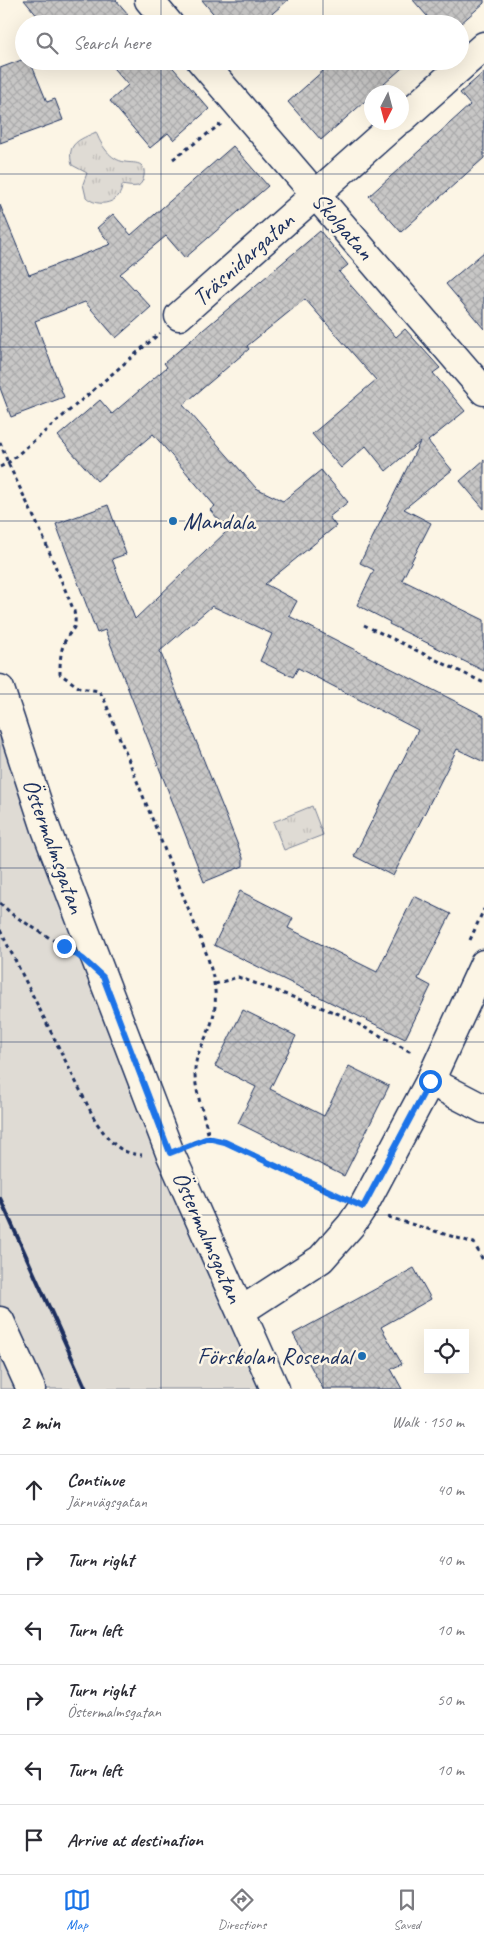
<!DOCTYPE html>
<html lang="en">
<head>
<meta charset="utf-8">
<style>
	:root { --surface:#fff; --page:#f2f2f3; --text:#2b2b33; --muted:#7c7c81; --line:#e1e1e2; --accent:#1a73e8 }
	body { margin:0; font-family:Caveat,sans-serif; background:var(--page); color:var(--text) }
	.controls { position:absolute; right:15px; bottom:15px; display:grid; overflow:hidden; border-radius:0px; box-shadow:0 5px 20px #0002 }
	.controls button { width:45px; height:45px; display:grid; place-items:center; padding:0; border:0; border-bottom:1px solid var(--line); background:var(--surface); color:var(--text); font:25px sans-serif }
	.compass { position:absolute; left:364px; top:85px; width:45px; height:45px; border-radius:50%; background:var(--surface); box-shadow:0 5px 20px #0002; rotate:186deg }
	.stop { position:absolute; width:15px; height:15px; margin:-11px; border:4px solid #1a73e8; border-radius:50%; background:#fff }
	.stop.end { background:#1a73e8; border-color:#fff; box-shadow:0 1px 5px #0008 }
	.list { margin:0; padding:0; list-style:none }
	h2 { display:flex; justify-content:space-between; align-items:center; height:65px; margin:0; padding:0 20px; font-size:21px }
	h2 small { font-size:16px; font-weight:400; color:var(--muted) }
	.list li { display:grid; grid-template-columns:32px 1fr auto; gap:15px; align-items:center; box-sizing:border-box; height:70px; padding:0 20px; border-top:1px solid var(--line) }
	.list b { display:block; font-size:19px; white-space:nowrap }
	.list p { margin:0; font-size:16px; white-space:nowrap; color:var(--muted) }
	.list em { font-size:16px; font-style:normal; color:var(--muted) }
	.icon { flex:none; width:28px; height:28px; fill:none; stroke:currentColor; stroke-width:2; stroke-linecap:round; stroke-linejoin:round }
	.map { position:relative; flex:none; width:484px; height:1389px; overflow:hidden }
	.search { position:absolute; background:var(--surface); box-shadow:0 5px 20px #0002; left:15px; right:15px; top:15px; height:55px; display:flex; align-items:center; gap:12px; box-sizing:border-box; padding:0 18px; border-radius:28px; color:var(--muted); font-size:19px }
	.sheet { height:485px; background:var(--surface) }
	nav { display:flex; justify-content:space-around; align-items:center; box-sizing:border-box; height:70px; border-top:1px solid var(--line); background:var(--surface); font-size:14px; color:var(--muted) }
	nav a { display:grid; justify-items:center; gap:2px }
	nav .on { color:var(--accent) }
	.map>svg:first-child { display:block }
	.grass { fill:#dfdbd4; stroke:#7d8599 }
	.park { fill:url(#park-tufts); stroke:#7d8599 }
	.building { fill:url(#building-cross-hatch); stroke:#1b2f5e }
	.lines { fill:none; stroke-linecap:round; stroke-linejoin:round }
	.street-casing { stroke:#1b2f5e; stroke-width:31 }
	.secondary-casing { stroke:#1b2f5e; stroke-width:31 }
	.path { stroke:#1b2f5e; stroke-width:3; stroke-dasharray:4 4; stroke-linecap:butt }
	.street { stroke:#fcf5e5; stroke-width:28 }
	.secondary { stroke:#fcf5e5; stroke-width:28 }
	.rail { stroke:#1b2f5e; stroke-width:4 }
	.route { stroke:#1a73e8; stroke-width:6 }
	.grid { fill:none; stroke:#1b2f5e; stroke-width:1; stroke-opacity:0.55 }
	.poi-dot { fill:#1f6fb2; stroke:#fcf5e5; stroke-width:2 }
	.labels { text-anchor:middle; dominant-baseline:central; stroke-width:5; stroke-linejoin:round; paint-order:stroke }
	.street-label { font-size:24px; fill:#1b2f5e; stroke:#fcf5e5 }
	.poi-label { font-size:24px; fill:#1b2f5e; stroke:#fcf5e5; text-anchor:start }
</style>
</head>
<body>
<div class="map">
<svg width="484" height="1389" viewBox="0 0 484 1389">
	<defs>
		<pattern id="park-tufts" width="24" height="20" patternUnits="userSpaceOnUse" patternTransform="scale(1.25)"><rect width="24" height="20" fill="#dfdbd4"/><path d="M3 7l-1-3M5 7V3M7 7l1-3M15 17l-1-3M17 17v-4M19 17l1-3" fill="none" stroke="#bfbcb8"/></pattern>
		<pattern id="building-cross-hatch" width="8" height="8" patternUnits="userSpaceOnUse" patternTransform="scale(1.25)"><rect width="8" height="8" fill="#c8c7c6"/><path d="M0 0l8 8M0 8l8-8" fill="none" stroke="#ababac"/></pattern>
	</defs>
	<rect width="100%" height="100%" fill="#fcf5e5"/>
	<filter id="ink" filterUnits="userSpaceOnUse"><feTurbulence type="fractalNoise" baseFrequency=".02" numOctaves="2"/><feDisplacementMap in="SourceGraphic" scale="10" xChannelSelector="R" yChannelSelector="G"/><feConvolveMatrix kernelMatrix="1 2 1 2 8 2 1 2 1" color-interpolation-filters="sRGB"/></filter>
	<g filter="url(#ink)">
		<polygon class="grass" points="0,689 275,1389 0,1389"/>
		<g class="park">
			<path d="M96,132C101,145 110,160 125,162C130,163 137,162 141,165C147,169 144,183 138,186C133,187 127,186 122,185C122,203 98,209 86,197L83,184L87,173L72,165C66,143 79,140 96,132Z"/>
			<polygon points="312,806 323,835 284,850 273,822"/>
		</g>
		<g class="building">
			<polygon points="24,0 116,0 128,14 116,24 44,24"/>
			<polygon points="202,0 288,0 260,24 222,24"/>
			<polygon points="413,0 484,0 484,3 460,24 434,24"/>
			<polygon points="24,59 24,61 30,61 47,102 55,99 63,120 0,143 0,68"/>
			<polygon points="107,61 167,61 209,109 174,140 168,133 150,148 110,101 128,85"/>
			<polygon points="334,61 410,61 375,92 372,92 372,95 321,140 288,102"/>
			<polygon points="484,72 484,158 401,232 369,196 470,105 460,93"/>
			<polygon points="233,146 268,186 185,258 166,236 120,274 151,307 116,338 85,302 35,321 64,397 11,417 0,388 0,205 29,275 111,244 97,228 113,214 131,235"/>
			<polygon points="320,231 348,265 339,272 396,337 405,329 440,368 433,373 465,411 428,441 452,470 404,509 431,523 402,580 484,620 484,671 389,624 390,622 357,605 374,570 360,563 420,442 386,471 366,446 341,468 312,434 376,380 305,299 247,346 249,349 183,405 256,488 283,501 321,470 348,502 329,517 336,526 265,584 297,601 289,616 484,716 484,762 457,749 393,876 354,856 418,730 298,668 293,677 260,661 272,634 212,606 160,651 243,858 243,866 204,882 105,630 97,633 56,524 108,505 126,554 112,559 135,619 228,530 210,510 215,506 153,434 97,481 58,436 100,400 112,414 167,367 164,363"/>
			<polygon points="484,252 484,329 446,284"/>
			<polygon points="484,460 484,509 460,481"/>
			<polygon points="240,891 293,918 288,928 377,972 414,896 451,914 418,979 431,986 405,1039 214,945"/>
			<polygon points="243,1010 296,1036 270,1089 324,1116 349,1066 389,1086 344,1176 238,1123 256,1087 215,1066"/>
			<polygon points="414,1268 431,1299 381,1327 402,1364 391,1369 402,1389 323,1389 293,1334"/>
		</g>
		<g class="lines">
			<g class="street-casing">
				<g id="street">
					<polyline points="149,0 169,24"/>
					<polyline points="201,61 484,391"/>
					<polyline points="402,119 484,46"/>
					<polyline points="179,316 397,122"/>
					<polyline points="0,689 46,829 170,1153 275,1389"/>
					<polyline points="430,1081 484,1109"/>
					<polyline points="241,1311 321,1259 351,1225 363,1207 430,1081 484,964"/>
				</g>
			</g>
			<g class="secondary-casing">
				<polyline id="secondary" points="0,1321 31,1389"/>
			</g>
			<g class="path">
				<polyline points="173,159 221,124"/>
				<path d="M0,442L8,463L41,532L74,611C78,632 71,627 64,643C60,653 60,664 60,674L80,688L99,691L104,699L207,955C215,982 220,1002 209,1030C205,1040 198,1051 196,1062C191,1083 205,1115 209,1138"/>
				<polyline points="0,467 8,463 160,333"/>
				<polyline points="364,625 484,683"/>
				<polyline points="0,903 13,915 61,945"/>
				<path d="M0,930L96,1122C110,1141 117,1153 142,1155"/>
				<polyline points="470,940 484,909"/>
				<polyline points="215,984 238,977 339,1014 413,1053"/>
				<polyline points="193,1143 209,1138 225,1142 338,1196"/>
				<polyline points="388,1217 474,1243 484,1262"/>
			</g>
			<use href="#street" class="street"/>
			<use href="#secondary" class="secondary"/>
			<polyline class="rail" points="0,1198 86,1389"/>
		</g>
	</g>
	<g class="lines" filter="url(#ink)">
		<polyline class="route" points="64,946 83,959 103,977 170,1153 208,1138 225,1142 363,1207 430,1081"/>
	</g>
	<path class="grid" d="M161,0V24M323,0V24M161,61V1389M323,61V1389M0,174H484M0,347H484M0,521H484M0,694H484M0,868H484M0,1042H484M0,1215H484"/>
	<g class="poi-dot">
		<circle cx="173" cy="521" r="5"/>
		<circle cx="362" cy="1356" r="5"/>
	</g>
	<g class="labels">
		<g class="street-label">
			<text transform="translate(343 226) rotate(49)">Skolgatan</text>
			<text transform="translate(243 259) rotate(-42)">Träsnidargatan</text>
			<text transform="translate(54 846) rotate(70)">Östermalmsgatan</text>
			<text transform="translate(208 1237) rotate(66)">Östermalmsgatan</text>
		</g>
		<g class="poi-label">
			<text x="183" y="521">Mandala</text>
			<text x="352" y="1356" text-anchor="end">Förskolan Rosendal</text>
		</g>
	</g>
</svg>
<div class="controls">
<button><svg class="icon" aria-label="locate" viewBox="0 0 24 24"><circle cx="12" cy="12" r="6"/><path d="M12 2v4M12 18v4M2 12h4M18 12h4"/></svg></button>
</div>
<svg class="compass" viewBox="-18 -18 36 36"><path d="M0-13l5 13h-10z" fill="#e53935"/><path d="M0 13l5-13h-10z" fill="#7c7c81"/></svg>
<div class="stop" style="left:430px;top:1081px"></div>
<div class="stop end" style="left:64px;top:946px"></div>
<div class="search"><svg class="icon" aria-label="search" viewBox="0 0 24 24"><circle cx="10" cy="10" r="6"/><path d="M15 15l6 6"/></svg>Search here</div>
</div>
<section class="sheet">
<h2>2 min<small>Walk · 150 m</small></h2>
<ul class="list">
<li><svg class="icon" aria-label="ahead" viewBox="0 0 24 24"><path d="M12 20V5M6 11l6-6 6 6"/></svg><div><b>Continue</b><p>Järnvägsgatan</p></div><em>40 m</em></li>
<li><svg class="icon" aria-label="right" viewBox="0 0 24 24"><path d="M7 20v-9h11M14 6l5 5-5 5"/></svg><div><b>Turn right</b></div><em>40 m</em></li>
<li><svg class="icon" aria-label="left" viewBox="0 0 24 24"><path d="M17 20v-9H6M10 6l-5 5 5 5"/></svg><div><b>Turn left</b></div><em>10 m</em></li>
<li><svg class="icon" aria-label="right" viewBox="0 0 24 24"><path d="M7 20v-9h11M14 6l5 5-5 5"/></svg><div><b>Turn right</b><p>Östermalmsgatan</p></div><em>50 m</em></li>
<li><svg class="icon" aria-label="left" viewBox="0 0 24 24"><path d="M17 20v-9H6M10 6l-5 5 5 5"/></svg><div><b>Turn left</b></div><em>10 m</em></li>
<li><svg class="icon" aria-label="arrive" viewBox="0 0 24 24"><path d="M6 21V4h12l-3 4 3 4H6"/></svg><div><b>Arrive at destination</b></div></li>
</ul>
</section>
<nav>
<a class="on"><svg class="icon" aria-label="map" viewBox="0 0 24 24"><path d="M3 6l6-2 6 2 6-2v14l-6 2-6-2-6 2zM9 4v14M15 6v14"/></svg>Map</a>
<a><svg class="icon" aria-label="directions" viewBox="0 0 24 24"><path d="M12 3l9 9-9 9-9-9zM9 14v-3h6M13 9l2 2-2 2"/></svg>Directions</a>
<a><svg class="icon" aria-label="saved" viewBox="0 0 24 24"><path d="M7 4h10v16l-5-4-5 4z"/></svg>Saved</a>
</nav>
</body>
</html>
